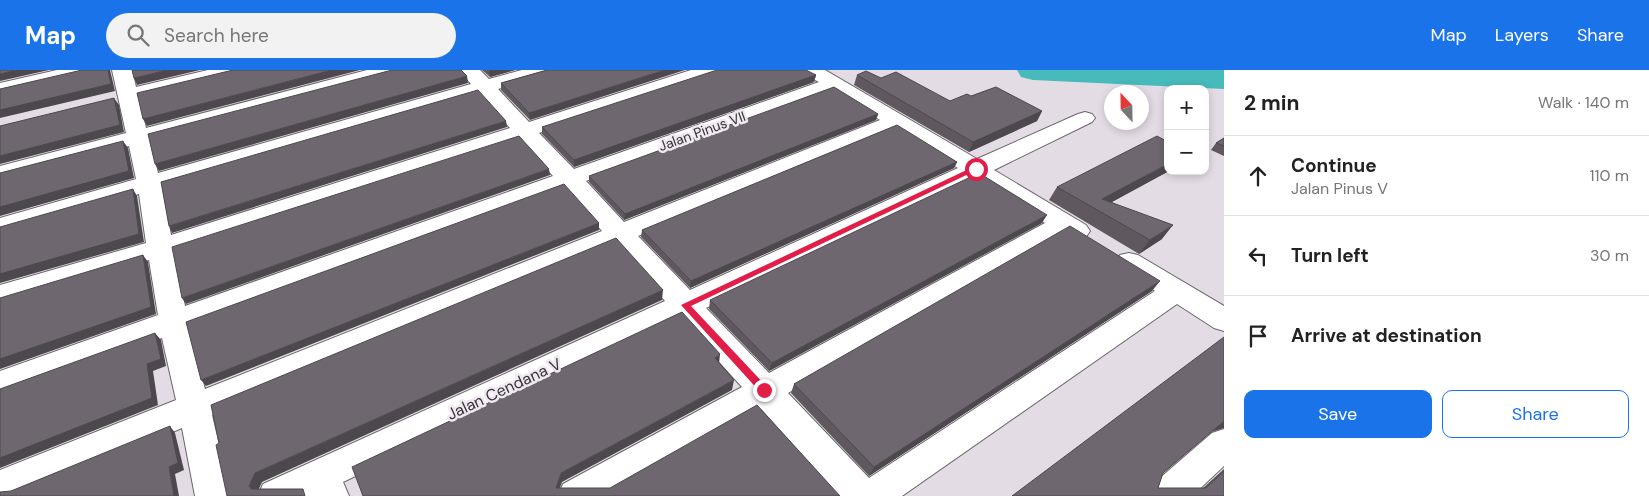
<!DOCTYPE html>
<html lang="en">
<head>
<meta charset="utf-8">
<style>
	:root { --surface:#fff; --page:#f2f2f2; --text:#222; --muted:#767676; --line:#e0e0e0; --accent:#1a73e8 }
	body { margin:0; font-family:"DM Sans",sans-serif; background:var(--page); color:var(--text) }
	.controls { position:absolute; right:15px; top:15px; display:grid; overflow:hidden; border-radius:10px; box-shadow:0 2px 8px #0003 }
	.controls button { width:45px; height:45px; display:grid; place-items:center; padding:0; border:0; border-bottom:1px solid var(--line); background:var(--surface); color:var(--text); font:25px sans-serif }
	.compass { position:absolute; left:1104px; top:15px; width:45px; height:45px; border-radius:50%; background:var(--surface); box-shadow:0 2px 8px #0003; rotate:338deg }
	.stop { position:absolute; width:15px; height:15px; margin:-11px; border:4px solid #e11d48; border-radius:50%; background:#fff }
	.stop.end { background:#e11d48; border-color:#fff; box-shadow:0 1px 5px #0008 }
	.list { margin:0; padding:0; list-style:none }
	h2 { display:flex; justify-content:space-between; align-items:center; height:65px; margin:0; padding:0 20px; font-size:21px }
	h2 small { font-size:16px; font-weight:400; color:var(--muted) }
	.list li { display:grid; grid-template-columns:32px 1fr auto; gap:15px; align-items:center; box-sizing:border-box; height:80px; padding:0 20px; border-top:1px solid var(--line) }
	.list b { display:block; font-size:19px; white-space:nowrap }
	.list p { margin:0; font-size:16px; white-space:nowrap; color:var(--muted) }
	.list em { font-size:16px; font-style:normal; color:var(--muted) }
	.actions { display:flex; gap:10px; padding:15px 20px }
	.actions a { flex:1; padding:11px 0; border:1px solid var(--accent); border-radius:10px; text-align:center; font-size:18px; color:var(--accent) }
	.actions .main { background:var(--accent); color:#fff }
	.icon { flex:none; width:28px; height:28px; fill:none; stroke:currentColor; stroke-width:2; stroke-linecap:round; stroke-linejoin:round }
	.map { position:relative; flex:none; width:1224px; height:426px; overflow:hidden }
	header { display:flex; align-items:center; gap:30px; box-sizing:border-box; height:70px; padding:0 25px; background:var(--accent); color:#fff }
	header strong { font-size:24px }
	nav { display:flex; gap:28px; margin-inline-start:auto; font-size:18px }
	.search { width:350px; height:45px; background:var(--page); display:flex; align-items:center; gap:12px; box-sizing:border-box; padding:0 18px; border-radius:28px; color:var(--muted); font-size:19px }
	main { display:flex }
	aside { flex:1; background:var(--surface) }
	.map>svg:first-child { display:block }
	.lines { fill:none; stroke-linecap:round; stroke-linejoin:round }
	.river { fill:#47babc; fill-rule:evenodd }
	.minor-casing { stroke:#6b646c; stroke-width:2 }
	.minor { fill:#fff; fill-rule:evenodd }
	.wall { fill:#5f595f }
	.shaded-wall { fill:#4d484e }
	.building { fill:#6e676f; stroke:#4d484e }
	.route { fill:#e11d48 }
	.labels { text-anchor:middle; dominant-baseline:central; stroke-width:5; stroke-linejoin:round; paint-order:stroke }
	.far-street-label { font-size:14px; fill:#363337; stroke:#f1e9f2 }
	.street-label { font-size:16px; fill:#363337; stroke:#f1e9f2 }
</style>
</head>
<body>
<header>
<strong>Map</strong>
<div class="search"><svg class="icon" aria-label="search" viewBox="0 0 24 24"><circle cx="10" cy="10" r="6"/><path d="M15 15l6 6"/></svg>Search here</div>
<nav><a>Map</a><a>Layers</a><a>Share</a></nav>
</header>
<main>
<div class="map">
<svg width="1224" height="426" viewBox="0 0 1224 426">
	<rect width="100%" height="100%" fill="#e4dce5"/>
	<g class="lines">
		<polygon class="river" points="1017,0 1224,0 1224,19 1033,10 1021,7"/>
		<g class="minor-casing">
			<g id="minor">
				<polygon points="57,0 92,0 89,4 0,25 0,13"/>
				<path d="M112,0H132L136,17L208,0H242L239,4L142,28L139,27L146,58L367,0H399L396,4L150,70L158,103L471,14L459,0H480L489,9L522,0H553L550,4L498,19L529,52L691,0H721L718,4L539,63L574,99L819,12L803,4L800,0H825L977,89L1078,44L1085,42L1092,44L1095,48L1092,52L994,100L1086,155L1090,161L1086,167L1077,169L1064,165L788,323L869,408L1155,221L1120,199L1116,192L1120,185L1129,183L1138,185L1224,236V261L1214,258L1177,234L902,426H839L761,339L609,426H558L563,414L742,317L681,250L343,412L349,426H258L263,414L665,231L616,176L212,345L231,426H195L182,358L19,426H0V400L176,330L162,268L0,327V301L158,245L149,190L0,235V215L146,173L139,124L0,164V148L136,109L129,76L0,110V96L126,63ZM833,20L880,50L624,152L586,111ZM480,24L510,58L171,165L162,117ZM895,59L958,98L690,220L638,166ZM520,69L553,106L185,236L174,182ZM975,109L1045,153L769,303L706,238ZM565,119L602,161L205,319L189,258Z"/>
				<polygon points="1224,359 1224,396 1192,426 1148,426 1153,414 1212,363"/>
			</g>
		</g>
		<use href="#minor" class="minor"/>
	</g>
	<g class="wall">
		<polygon points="482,0 515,0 490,7"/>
		<polygon points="547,0 530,50 501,20 501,13"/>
		<polygon points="816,5 814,12 574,97 542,64 542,57"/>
		<polygon points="857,5 950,31 971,26 1042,41 1037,51 969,82 854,15"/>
		<polygon points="878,44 876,50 624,150 589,112 589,106"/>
		<polygon points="1224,68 1224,86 1211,80 1216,73"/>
		<polygon points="957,92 954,98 690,218 641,167 642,160"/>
		<polygon points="1169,101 1112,132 1162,169 1139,184 1049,130 1057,117"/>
		<polygon points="1042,153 769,301 709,239 710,230"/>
		<polygon points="1152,221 869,406 791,323 794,314"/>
		<polygon points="1211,361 1163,403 1158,418 1203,418 1224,399 1224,426 1012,426"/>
	</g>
	<g class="shaded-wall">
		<polygon points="16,0 49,0 0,11 0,4"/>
		<polygon points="108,0 110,0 115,21 0,48 0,40"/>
		<polygon points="168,0 200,0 137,15 134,8"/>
		<polygon points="332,0 360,0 147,56 143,49"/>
		<polygon points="489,0 515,0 490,7"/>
		<polygon points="665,0 685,0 530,50 529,43"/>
		<polygon points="816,5 814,12 574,97 574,90"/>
		<polygon points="467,6 468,13 159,101 155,94"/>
		<polygon points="114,28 119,35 124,62 0,94 0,86"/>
		<polygon points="1042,41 1037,51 969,82 973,72"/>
		<polygon points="878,44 876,50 624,150 625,144"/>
		<polygon points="506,51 507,57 172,163 169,156"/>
		<polygon points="123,71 128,78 134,108 0,146 0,137"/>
		<polygon points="957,92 954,98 690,218 691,211"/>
		<polygon points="1168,94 1168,101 1169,101 1097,140 1102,129"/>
		<polygon points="549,99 550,105 186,234 182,228"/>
		<polygon points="133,119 137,126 144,172 0,213 0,204"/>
		<polygon points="1047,145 1042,153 769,301 772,293"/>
		<polygon points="599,153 599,160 206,316 201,310"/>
		<polygon points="1173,155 1162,169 1139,184 1150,170"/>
		<polygon points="143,185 148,192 156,244 0,299 0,289"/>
		<polygon points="1160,211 1152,221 869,406 874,397"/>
		<polygon points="663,220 662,230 262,412 256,425 249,416 255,403"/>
		<polygon points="155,263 161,270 166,296 153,301 158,335 0,398 0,388 147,294"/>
		<polygon points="720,284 719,294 715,288"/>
		<polygon points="734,310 732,320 562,412 557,426 556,418 561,403"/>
		<polygon points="1224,351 1224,358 1211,362 1223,352"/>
		<polygon points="170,356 175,363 184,400 175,404 179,426 174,426 169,397"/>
	</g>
	<g class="building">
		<polygon points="0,0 16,0 0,4"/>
		<polygon points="82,0 108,0 111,14 0,40 0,19"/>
		<polygon points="132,0 168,0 134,8"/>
		<polygon points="233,0 332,0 143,49 137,23"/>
		<polygon points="392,0 461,0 467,6 155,94 148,64"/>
		<polygon points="547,0 665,0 529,43 501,13"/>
		<polygon points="717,0 806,0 816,5 574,90 542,57"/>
		<polygon points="866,1 881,8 896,2 950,31 967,24 971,26 996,17 1042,41 973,72 857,5"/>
		<polygon points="834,17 878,44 625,144 589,106"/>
		<polygon points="478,20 506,51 169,156 161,112"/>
		<polygon points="114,28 120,55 0,86 0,56"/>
		<polygon points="897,55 957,92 691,211 642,160"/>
		<polygon points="519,66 549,99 182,228 172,177"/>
		<polygon points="1157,66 1168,72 1168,94 1102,129 1173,155 1150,170 1057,117"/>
		<polygon points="1224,68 1224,76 1216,73"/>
		<polygon points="123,71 129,101 0,137 0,103"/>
		<polygon points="979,103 1047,145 772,293 710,230"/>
		<polygon points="564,114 599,153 201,310 186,252"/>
		<polygon points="133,119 139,164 0,204 0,157"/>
		<polygon points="1070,156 1160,211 874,397 794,314"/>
		<polygon points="616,168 663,220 255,403 249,416 251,419 303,419 305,426 227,426 216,375 219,373 211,335"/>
		<polygon points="143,185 151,237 0,289 0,228"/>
		<polygon points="682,242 720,284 715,288 734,310 561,403 556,418 610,418 757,335 840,426 363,426 352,397"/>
		<polygon points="155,263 161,289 147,294 152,328 0,388 0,319"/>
		<polygon points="1224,267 1224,351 1163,403 1158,418 1206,418 1224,401 1224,426 1012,426"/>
		<polygon points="170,356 178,393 169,397 174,426 0,426 0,422 11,421"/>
	</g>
	<polygon class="route" points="973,97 979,99 691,236 768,318 768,323 761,323 681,235"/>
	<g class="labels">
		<g class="far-street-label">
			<text transform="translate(702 61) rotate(-20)">Jalan Pinus VII</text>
		</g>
		<g class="street-label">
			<text transform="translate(504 319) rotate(-25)">Jalan Cendana V</text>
		</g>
	</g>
</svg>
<div class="controls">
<button>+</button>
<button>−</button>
</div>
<svg class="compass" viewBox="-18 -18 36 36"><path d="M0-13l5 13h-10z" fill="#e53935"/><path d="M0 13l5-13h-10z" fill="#767676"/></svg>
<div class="stop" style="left:976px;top:99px"></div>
<div class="stop end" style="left:764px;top:320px"></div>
</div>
<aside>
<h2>2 min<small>Walk · 140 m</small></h2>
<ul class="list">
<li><svg class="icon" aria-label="ahead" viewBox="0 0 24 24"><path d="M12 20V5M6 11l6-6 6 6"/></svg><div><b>Continue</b><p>Jalan Pinus V</p></div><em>110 m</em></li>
<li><svg class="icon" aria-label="left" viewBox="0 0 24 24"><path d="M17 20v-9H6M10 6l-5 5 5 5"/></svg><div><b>Turn left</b></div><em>30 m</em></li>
<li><svg class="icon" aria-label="arrive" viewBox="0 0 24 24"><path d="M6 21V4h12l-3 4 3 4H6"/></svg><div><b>Arrive at destination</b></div></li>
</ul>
<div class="actions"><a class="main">Save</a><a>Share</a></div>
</aside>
</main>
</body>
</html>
